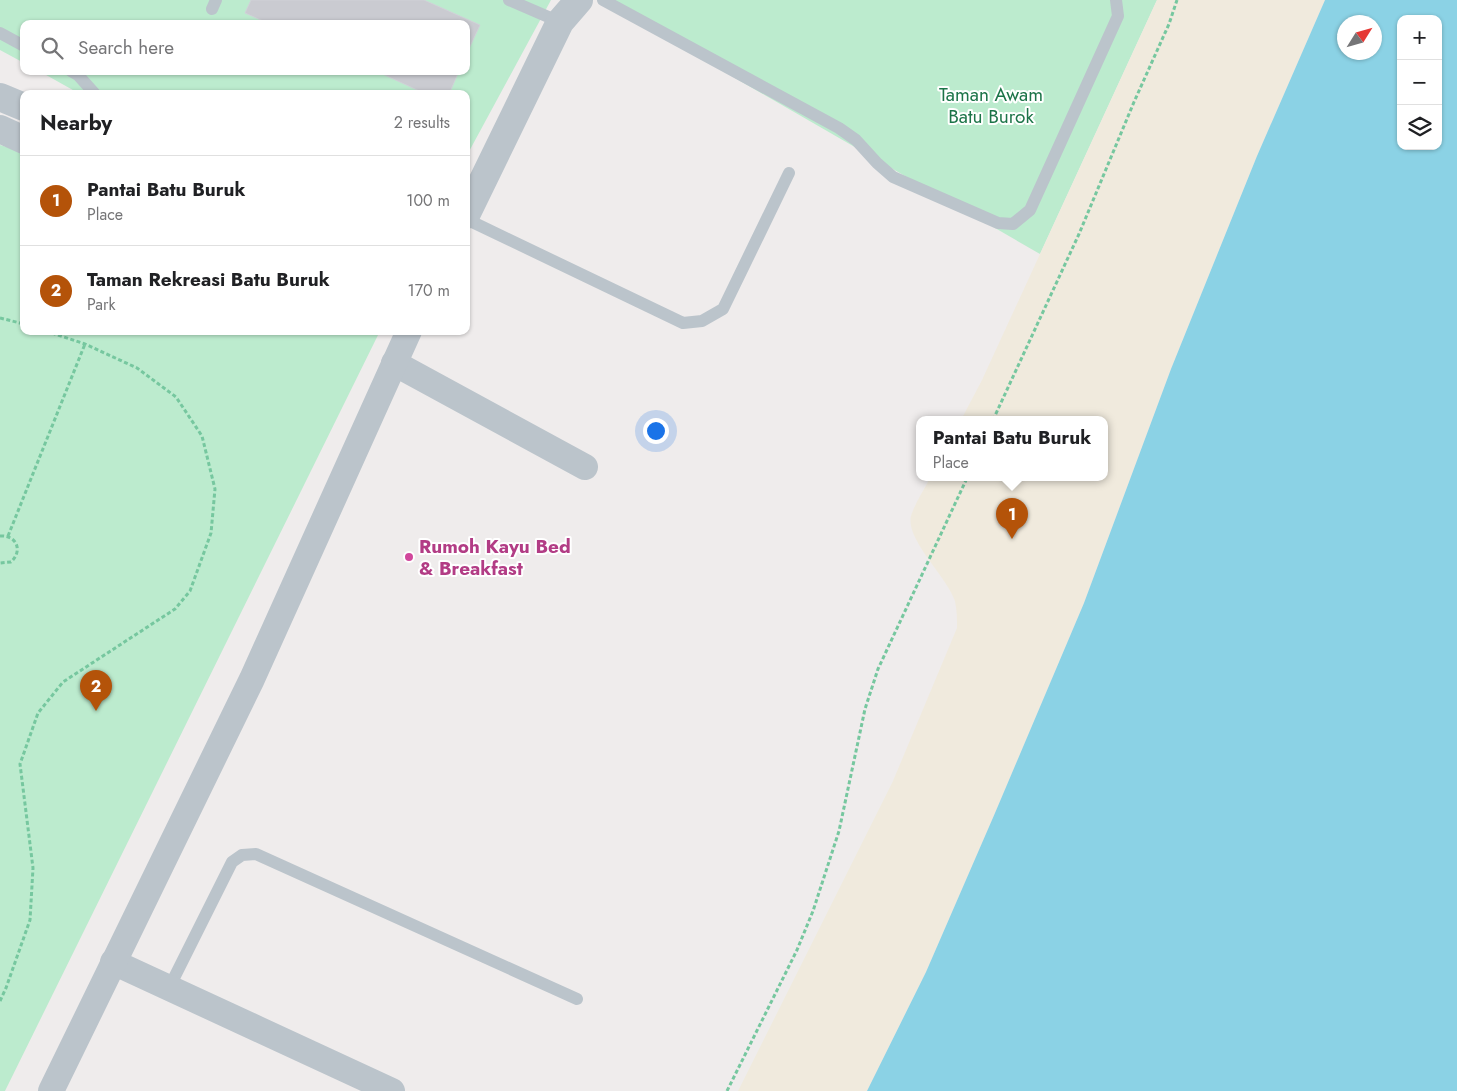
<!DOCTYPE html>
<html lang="en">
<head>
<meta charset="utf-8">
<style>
	:root { --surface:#fff; --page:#f6f6f6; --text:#202124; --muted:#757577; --line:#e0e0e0; --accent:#b45309 }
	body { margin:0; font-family:Jost,sans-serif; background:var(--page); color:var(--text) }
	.controls { position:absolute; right:15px; top:15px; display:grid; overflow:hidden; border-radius:10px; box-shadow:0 1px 4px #0004 }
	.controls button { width:45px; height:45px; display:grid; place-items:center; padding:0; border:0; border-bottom:1px solid var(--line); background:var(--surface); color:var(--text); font:25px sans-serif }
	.compass { position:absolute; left:1337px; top:15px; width:45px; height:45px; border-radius:50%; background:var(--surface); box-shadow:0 1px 4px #0004; rotate:53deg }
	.you { position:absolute; left:655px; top:430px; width:18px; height:18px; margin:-12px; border:4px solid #fff; border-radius:50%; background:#1a73e8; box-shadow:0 0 0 8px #1a73e833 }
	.badge { display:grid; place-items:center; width:32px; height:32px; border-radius:50%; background:var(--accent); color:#fff; font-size:16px; font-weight:700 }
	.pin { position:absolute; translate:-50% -41px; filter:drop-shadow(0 1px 2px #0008) }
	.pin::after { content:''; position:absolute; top:26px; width:18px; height:15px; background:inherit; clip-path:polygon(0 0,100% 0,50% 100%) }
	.popup { position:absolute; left:916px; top:416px; width:192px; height:65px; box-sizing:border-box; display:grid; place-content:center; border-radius:10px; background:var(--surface); filter:drop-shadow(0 1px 4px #0005); font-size:16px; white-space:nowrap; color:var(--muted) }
	.popup b { font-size:19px; color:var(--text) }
	.popup::after { content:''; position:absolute; left:50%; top:100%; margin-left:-10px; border:10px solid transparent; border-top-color:var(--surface) }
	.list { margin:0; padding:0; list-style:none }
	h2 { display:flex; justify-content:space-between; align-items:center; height:65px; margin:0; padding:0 20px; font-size:21px }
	h2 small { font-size:16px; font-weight:400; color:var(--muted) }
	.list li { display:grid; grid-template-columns:32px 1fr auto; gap:15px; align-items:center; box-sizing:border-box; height:90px; padding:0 20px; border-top:1px solid var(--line) }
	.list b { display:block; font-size:19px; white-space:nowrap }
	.list p { margin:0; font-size:16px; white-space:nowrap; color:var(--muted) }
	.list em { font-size:16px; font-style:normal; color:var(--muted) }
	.icon { flex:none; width:28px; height:28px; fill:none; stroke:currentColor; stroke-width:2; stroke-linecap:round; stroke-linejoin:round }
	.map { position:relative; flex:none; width:1457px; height:1091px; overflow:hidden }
	.search { position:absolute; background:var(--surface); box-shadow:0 1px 4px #0004; left:20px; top:20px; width:450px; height:55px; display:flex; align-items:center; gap:12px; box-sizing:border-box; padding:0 18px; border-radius:10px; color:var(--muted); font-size:19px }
	.panel { position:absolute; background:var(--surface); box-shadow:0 1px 4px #0004; left:20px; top:90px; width:450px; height:245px; border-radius:10px }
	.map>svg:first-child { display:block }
	.green { fill:#bcebce }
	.sand { fill:#f0eadd }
	.water { fill:#8bd2e5; fill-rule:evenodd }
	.building { fill:#cacbd1; stroke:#d0d2d8 }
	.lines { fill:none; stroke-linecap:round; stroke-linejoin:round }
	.path { stroke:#76c79f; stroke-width:3; stroke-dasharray:4 2.5; stroke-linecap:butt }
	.service { stroke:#bbc4cb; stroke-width:12 }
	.minor { stroke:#bbc4cb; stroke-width:26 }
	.tertiary { stroke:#bbc4cb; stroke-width:28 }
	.hotel-dot { fill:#d1479c; stroke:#fff; stroke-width:2 }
	.labels { text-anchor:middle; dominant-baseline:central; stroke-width:4; stroke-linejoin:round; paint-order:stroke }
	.park-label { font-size:19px; fill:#1c7448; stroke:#fff }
	.hotel-label { font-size:19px; font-weight:bold; fill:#b23c85; stroke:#fff; text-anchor:start }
</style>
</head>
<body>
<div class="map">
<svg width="1457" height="1091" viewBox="0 0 1457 1091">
	<rect width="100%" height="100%" fill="#efecec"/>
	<g class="green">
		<polygon points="0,0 551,0 466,157 466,94 80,94 39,71 466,71 466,24 24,24 24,63 0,50"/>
		<polygon points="600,0 1157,0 1040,254"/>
		<polygon points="0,145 24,152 24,331 380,331 5,1091 0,1091"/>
	</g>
	<path class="sand" d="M1157,0H1325L1257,156L1171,369L1084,603L995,813L926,972L867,1091H738L893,781L957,628C957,619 957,610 955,601C948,578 905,539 911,516C915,503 924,490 930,478H1104V420H961L982,380Z"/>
	<path class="water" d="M1325,0H1457V1091H867L926,972L995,813L1084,603L1171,369L1257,156ZM1401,19H1438V146H1401ZM1344,22H1374V52H1344Z"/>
	<g class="building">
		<polygon points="251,0 424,0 480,25 466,55 466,24 270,24 245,13"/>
		<polygon points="376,71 459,71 449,94 426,94"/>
	</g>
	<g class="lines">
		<g class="path">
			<polyline points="0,318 24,324"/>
			<polyline points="993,420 1079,234 1134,102 1169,24 1177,0"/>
			<path d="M0,536C17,535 23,551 11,562L0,563"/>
			<polyline points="8,536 85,344"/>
			<polyline points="0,1001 6,988 30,920 33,868 20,764 38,713 63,682 175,609 190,591 211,533 215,489 202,436 176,397 137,368 85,344 46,331"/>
			<polyline points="727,1091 797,950 813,911 839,831 865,709 878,669 967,478"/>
		</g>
		<g class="service">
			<polyline points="509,0 560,22"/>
			<polyline points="603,0 839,128 856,140 877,163 893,177 998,223 1013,224 1030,210 1118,16 1116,0"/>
			<polyline points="212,9 216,0"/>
			<polyline points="0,33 24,46"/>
			<polyline points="71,71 78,75 95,94"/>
			<polyline points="466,219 683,323 702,321 723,309 789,173"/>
			<polyline points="169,988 232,862 242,855 256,854 577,999"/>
		</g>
		<g class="minor">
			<polyline points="394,363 585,467"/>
			<polyline points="113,962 392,1091"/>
			<polyline points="51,1091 252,679 409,331"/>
		</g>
		<g class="tertiary">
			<polyline points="0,97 24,107"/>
			<polyline points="0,129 24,140"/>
			<polyline points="466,215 560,22 579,0"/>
		</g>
	</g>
	<circle class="hotel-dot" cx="409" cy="557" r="5"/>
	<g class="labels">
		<g class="park-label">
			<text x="991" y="94">Taman Awam<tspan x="991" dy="22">Batu Burok</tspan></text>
		</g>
		<g class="hotel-label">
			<text x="419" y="546">Rumoh Kayu Bed<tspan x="419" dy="22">&amp; Breakfast</tspan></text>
		</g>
	</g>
</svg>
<div class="controls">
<button>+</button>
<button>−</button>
<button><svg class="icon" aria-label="layers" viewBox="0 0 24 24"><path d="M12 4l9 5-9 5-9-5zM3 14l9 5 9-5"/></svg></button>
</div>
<svg class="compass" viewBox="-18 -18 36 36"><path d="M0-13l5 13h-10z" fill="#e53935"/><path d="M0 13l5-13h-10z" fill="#757577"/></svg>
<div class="you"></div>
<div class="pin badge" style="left:1012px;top:539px">1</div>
<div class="popup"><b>Pantai Batu Buruk</b>Place</div>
<div class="pin badge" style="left:96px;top:711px">2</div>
<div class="search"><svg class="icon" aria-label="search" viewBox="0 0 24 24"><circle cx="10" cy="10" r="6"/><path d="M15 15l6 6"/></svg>Search here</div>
<section class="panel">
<h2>Nearby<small>2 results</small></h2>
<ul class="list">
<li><span class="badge">1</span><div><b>Pantai Batu Buruk</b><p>Place</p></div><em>100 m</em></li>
<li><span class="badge">2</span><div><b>Taman Rekreasi Batu Buruk</b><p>Park</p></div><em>170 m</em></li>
</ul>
</section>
</div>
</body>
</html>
